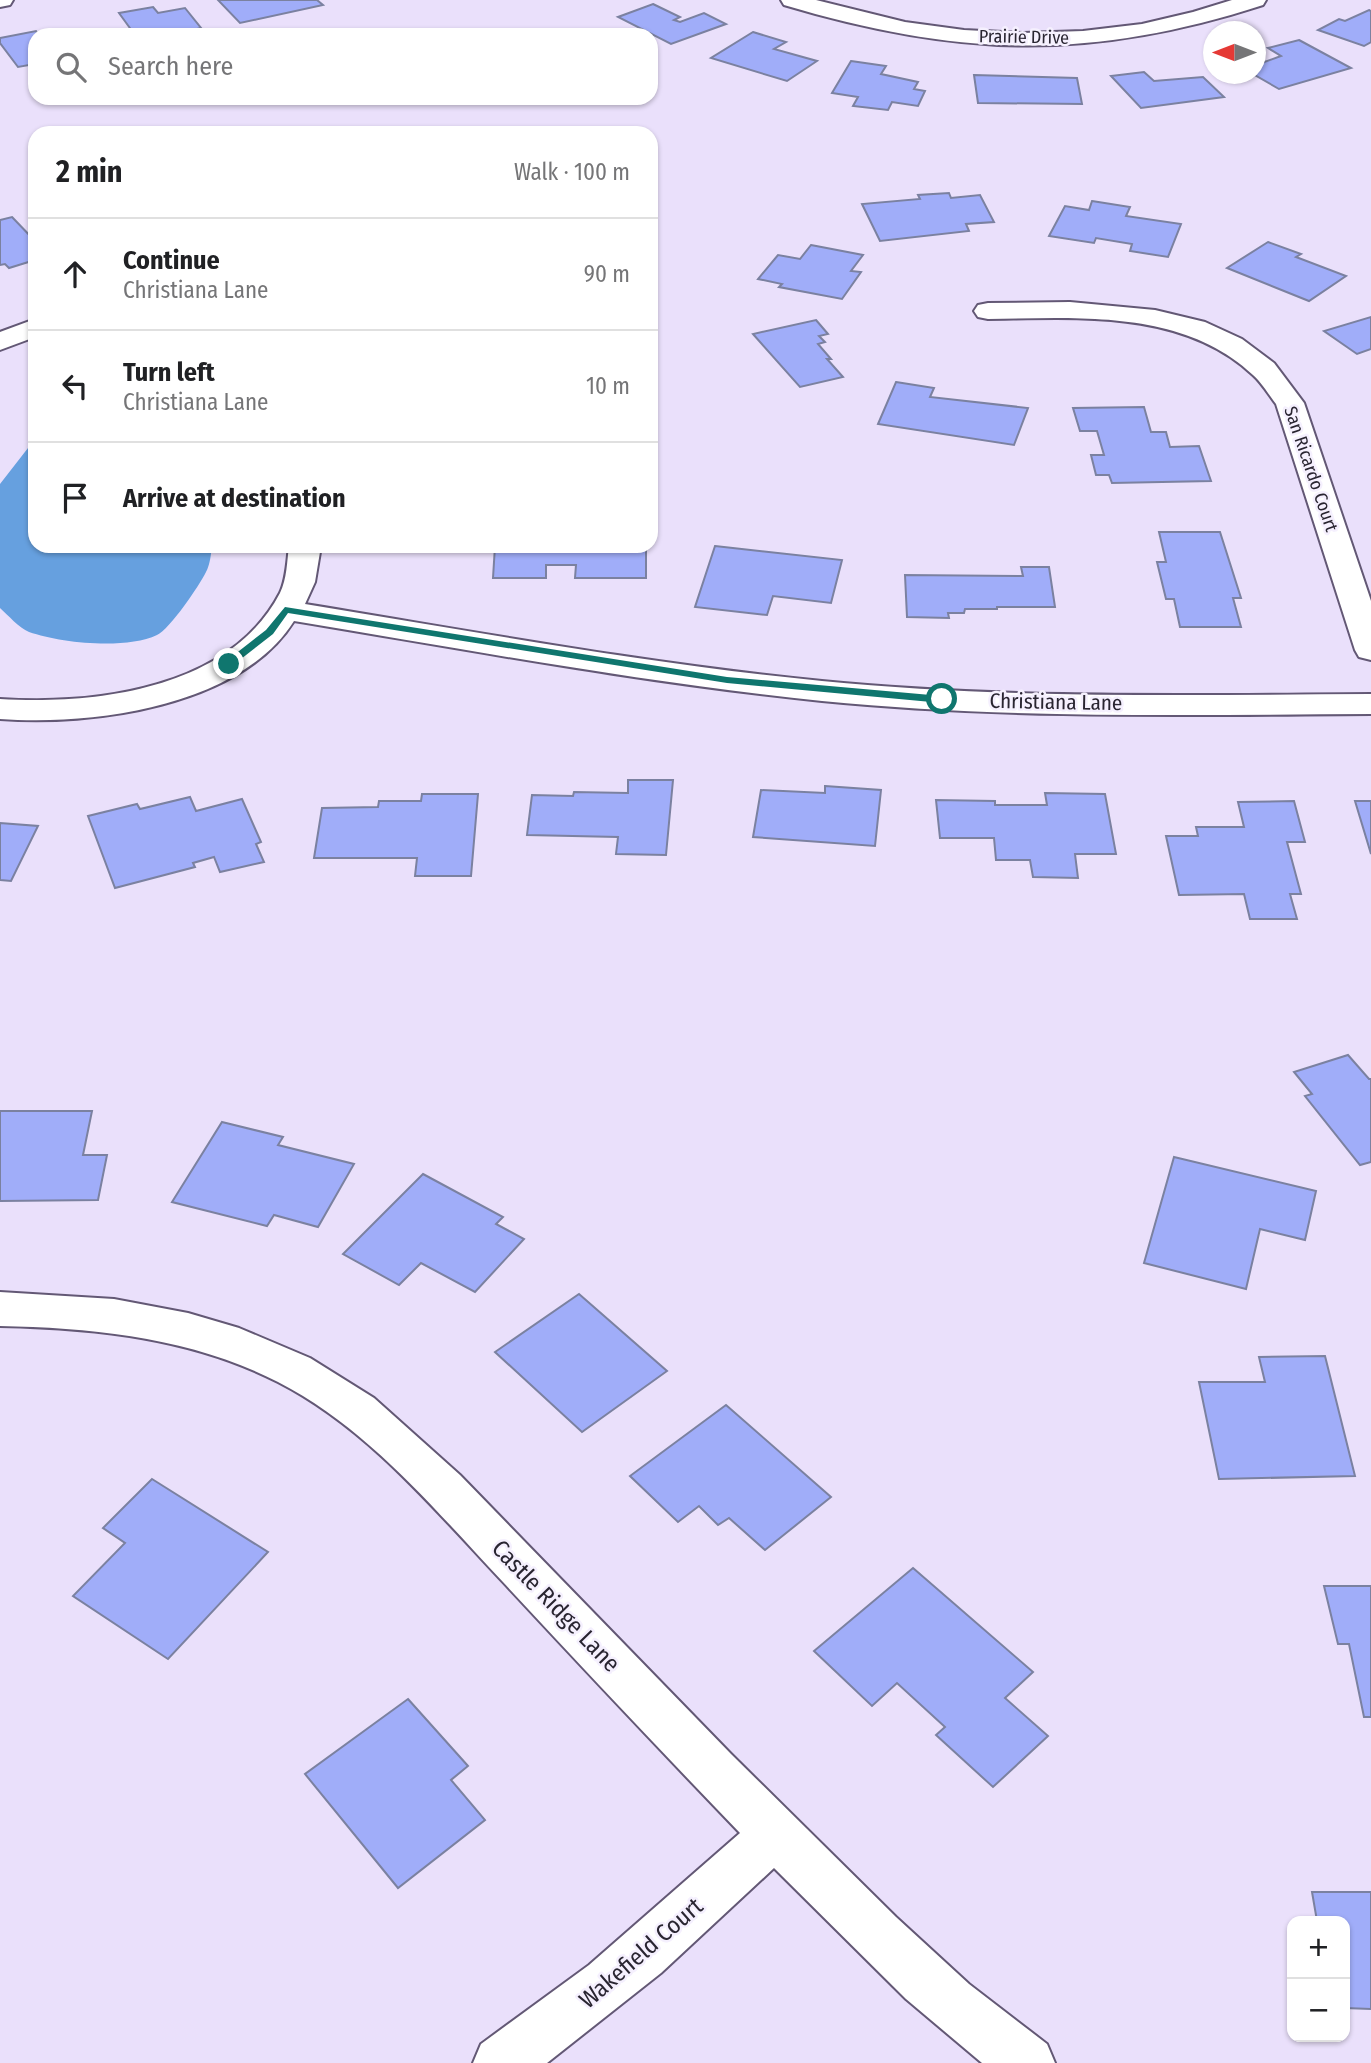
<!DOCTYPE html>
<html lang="en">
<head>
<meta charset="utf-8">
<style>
	:root { --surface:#fff; --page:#f6f6f6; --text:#202124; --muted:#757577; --line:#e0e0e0 }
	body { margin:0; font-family:"Fira Sans Condensed",sans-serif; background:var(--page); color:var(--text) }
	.controls { position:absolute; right:21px; bottom:21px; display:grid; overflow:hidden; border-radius:14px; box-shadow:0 2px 5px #0004 }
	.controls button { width:63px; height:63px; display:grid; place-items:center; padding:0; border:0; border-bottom:2px solid var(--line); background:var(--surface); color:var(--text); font:35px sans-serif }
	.compass { position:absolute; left:1203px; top:21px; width:63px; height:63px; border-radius:50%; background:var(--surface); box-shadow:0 2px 5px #0004; rotate:270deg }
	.stop { position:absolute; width:21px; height:21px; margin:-16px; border:5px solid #0f766e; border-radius:50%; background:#fff }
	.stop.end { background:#0f766e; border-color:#fff; box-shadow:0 2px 7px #0008 }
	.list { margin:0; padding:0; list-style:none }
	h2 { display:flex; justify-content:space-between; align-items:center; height:91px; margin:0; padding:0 28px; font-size:30px }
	h2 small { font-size:23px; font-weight:400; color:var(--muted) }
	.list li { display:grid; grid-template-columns:46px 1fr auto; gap:21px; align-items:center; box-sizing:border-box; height:112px; padding:0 28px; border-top:2px solid var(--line) }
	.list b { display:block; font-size:26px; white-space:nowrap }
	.list p { margin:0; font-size:23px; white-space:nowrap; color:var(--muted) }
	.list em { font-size:23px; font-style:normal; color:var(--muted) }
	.icon { flex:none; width:38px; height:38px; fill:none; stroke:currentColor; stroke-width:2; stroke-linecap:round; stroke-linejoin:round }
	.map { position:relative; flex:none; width:1371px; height:2063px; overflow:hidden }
	.search { position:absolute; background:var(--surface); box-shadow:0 2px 5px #0004; left:28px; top:28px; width:630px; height:77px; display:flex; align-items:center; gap:18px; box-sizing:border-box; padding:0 24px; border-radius:21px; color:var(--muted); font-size:26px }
	.panel { position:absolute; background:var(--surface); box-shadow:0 2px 5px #0004; left:28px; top:126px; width:630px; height:427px; border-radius:21px }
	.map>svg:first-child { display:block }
	.water { fill:#66a0df }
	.building { fill:#a0adf9; stroke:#7b81a0; stroke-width:2 }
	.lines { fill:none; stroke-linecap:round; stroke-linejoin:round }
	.minor-casing { stroke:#635875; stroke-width:4 }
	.minor { fill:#fff; fill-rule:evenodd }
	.route { fill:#0f766e }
	.labels { text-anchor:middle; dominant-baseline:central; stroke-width:5; stroke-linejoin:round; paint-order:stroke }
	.far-street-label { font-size:18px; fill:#292531; stroke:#f5f0fe }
	.street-label { font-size:21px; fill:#292531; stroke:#f5f0fe }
	.near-street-label { font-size:24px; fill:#292531; stroke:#f5f0fe }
</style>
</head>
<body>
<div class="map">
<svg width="1371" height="2063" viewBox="0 0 1371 2063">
	<rect width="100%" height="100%" fill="#eae0fb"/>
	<path class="water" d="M35,439V546H212C211,554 210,565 206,572C199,586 170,629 157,635C125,650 61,643 29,632C19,628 8,615 0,608V484Z"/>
	<g class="building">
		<polygon points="218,0 317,0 323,5 240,23"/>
		<polygon points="653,4 680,17 674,20 680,22 704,13 726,24 671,44 618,17"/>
		<polygon points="153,7 158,13 185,8 201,28 173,35 135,35 119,13"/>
		<polygon points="1369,10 1371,11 1371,42 1364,46 1318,30 1339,19 1345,21"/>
		<polygon points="36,31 39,35 35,35 35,64 18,67 0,43 0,38"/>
		<polygon points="753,32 786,42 774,49 817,61 787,81 711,58"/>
		<polygon points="1299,40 1351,68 1279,89 1253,74 1256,74 1256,65 1281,56 1268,48"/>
		<polygon points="851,61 886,66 881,74 918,82 914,89 925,91 918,106 892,102 888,110 853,106 858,97 832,93"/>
		<polygon points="1144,72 1154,81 1203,77 1224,97 1141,108 1111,76"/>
		<polygon points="974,75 1077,78 1082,104 978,103"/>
		<polygon points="949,193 951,198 980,195 994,222 966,224 969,231 880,241 862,204 920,199 918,195"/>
		<polygon points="1092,201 1130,207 1126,216 1181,224 1168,257 1130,251 1132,244 1096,238 1094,243 1049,236 1065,206 1089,210"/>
		<polygon points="12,217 35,241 35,260 9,268 5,264 0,265 0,220"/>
		<polygon points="1268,242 1301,254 1296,257 1346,276 1309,301 1227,268"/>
		<polygon points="811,245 863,255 851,271 861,272 842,299 779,287 782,284 758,279 778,255 800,259"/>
		<polygon points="1371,317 1371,349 1357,354 1324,331"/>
		<polygon points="816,320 828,334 819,336 825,342 818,344 831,359 827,359 843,377 800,387 753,334"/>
		<polygon points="896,382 934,388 930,397 1028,408 1014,445 878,424"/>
		<polygon points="1144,407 1151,432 1166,432 1170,447 1199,446 1211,481 1112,483 1109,475 1096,475 1091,455 1104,455 1097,431 1080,431 1073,408"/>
		<polygon points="1159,532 1220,532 1241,598 1233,598 1241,627 1180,627 1174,599 1166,599 1157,562 1166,562"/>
		<polygon points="495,546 646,546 646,578 575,578 576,565 546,565 546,578 493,578"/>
		<polygon points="715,546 842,560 831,603 773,596 767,615 695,607"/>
		<polygon points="1021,567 1049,567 1055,607 997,607 997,609 965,609 964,613 948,613 949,618 907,617 905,575 1023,576"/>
		<polygon points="628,780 673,780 666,855 616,854 618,837 527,835 532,795 573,796 574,792 628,793"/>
		<polygon points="825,786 881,790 875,846 753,837 761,790 825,793"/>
		<polygon points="1045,793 1105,794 1116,854 1075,854 1078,878 1033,877 1030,860 996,860 994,838 940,838 936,800 995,801 995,805 1047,805"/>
		<polygon points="422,794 478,794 471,876 415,876 417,858 314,858 322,808 378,807 379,801 421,801"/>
		<polygon points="190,797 196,811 242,799 261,842 256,844 264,862 220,872 214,857 193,863 195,867 115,888 88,816 137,804 140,809"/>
		<polygon points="1294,801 1305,842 1287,842 1301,894 1290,894 1297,919 1250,919 1244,894 1179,895 1166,836 1198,836 1196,827 1244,827 1238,802"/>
		<polygon points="1355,801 1371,801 1371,854"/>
		<polygon points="0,823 38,826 11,881 0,880"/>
		<polygon points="1348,1055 1369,1079 1371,1079 1371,1162 1360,1165 1305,1096 1312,1094 1294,1072"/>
		<polygon points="0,1111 92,1111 83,1155 107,1155 98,1200 0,1201"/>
		<polygon points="222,1122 283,1137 278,1145 354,1164 318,1227 274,1215 267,1226 172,1202"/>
		<polygon points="1174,1157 1316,1191 1305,1240 1260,1229 1246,1289 1144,1263"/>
		<polygon points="423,1174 503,1217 496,1224 524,1239 475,1292 421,1263 399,1285 343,1254"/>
		<polygon points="579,1294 667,1371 582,1432 495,1352"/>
		<polygon points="1325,1356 1355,1476 1219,1479 1199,1382 1265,1382 1259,1357"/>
		<polygon points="726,1405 831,1497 765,1550 729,1518 718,1525 699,1506 678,1522 630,1476"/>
		<polygon points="152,1479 268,1552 168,1659 73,1596 125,1543 103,1528"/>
		<polygon points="913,1568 1033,1672 1005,1698 1048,1736 993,1787 936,1735 945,1727 897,1683 872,1706 814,1651"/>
		<polygon points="1324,1586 1371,1586 1371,1717 1364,1717 1349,1644 1338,1644"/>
		<polygon points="408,1699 468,1766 451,1780 485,1820 398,1888 305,1774"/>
		<polygon points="1312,1892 1371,1892 1371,2009 1345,2008 1345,1921 1317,1921"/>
	</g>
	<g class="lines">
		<g class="minor-casing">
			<g id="minor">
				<polygon points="0,0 13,0 10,5 0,7"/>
				<path d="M781,0H816L905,22L964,30L1023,33L1083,31L1142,24L1193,12L1232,0H1266L1263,5C1090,61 958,57 784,5Z"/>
				<path d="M1070,302L1155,310L1205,322L1242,339L1274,363L1304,403L1371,601V660L1359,657L1355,650L1276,404C1269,395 1262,383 1253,375C1183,309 1077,318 988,319L978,317L974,311L978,305L988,303Z"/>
				<polygon points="35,319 35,337 0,350 0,332"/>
				<path d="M289,546H321L315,582L305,604C477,632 648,664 822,681C1004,699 1188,695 1371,694V714C1188,715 1004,719 822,701C645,683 469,650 294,621C240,707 92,726 0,719V699C96,705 230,689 280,593C287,579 287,561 289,546Z"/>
				<path d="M0,1292L114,1299L188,1313L239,1328L310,1358L374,1398L460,1475L731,1754L896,1917L969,1984L1047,2044L1055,2063H982L906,1999L774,1868L661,1973L547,2063H473L481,2044L589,1965L740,1833C660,1750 581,1666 503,1582C435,1510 368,1428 278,1382C192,1338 96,1328 0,1326Z"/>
			</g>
		</g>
		<use href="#minor" class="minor"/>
	</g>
	<polygon class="route" points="285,607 727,677 942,696 947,699 942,703 727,683 288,613 273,634 232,666 225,666 225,662 266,630"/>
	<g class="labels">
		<g class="far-street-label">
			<text transform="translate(1024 37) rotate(1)">Prairie Drive</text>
			<text transform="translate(1311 469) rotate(71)">San Ricardo Court</text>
		</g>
		<g class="street-label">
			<text transform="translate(1056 702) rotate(1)">Christiana Lane</text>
		</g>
		<g class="near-street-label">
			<text transform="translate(556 1606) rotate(46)">Castle Ridge Lane</text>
			<text transform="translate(641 1953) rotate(-41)">Wakefield Court</text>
		</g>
	</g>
</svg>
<div class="controls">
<button>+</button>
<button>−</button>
</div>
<svg class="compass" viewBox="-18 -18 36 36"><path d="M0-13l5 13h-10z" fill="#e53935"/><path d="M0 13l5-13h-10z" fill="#757577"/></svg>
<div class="stop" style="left:942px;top:699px"></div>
<div class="stop end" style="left:229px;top:664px"></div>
<div class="search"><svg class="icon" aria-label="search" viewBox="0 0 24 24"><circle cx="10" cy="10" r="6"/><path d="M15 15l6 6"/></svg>Search here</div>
<section class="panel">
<h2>2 min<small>Walk · 100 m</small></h2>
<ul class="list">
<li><svg class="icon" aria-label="ahead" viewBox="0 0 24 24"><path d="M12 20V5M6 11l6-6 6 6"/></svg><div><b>Continue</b><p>Christiana Lane</p></div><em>90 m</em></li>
<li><svg class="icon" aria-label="left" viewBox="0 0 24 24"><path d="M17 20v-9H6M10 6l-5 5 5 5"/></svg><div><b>Turn left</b><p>Christiana Lane</p></div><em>10 m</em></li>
<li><svg class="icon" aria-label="arrive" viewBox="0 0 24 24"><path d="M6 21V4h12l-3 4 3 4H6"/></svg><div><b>Arrive at destination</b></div></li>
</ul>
</section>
</div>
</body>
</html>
